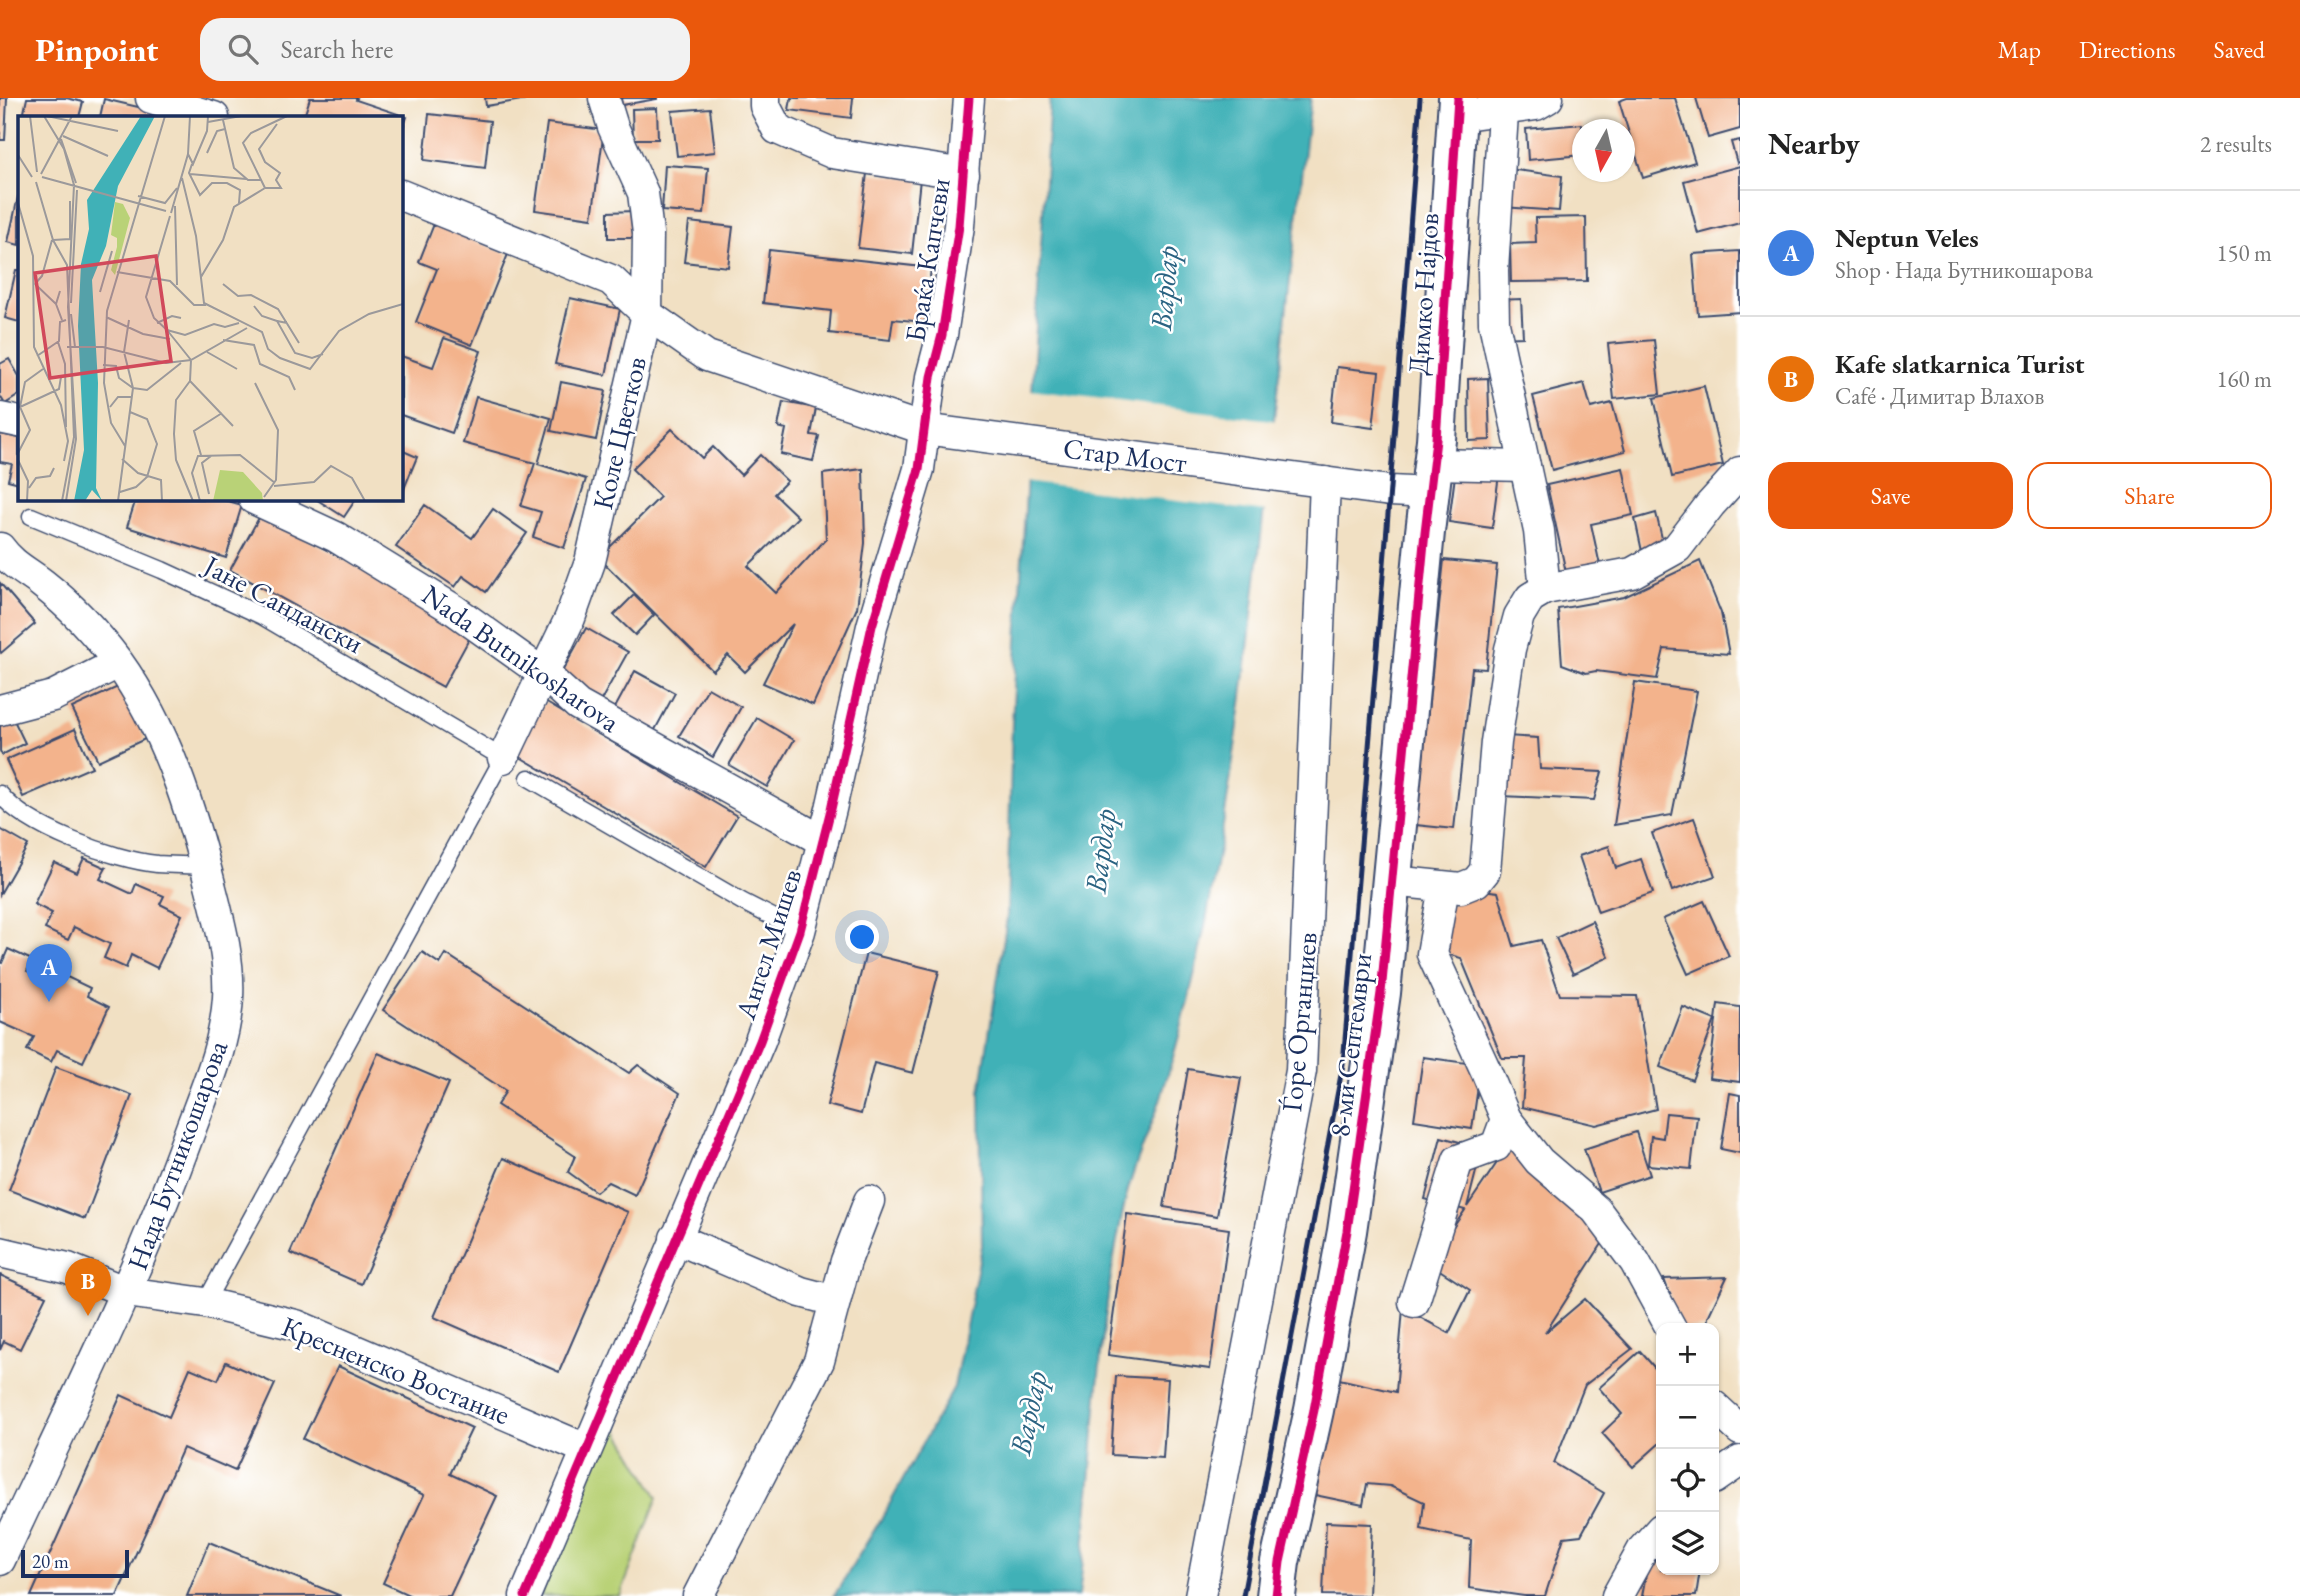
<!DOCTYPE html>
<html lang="en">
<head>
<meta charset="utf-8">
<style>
	:root { --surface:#fff; --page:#f2f2f2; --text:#222; --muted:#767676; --line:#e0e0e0; --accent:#ea580c }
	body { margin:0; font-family:"EB Garamond",serif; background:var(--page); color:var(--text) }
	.controls { position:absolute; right:21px; bottom:21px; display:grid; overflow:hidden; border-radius:14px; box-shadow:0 2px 5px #0004 }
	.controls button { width:63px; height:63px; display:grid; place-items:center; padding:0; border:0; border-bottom:2px solid var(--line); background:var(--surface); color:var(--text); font:35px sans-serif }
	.compass { position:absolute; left:1572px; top:21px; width:63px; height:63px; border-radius:50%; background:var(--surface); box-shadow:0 2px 5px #0004; rotate:188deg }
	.scale { position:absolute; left:21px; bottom:18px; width:108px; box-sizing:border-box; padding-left:7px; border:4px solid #1b2f5e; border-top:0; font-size:19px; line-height:24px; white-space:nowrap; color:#1b2f5e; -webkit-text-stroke:5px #fff; paint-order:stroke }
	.you { position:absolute; left:863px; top:840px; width:24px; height:24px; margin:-18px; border:5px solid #fff; border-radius:50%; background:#1a73e8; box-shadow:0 0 0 10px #1a73e833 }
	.badge { display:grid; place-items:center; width:46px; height:46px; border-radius:50%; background:var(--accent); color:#fff; font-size:23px; font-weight:700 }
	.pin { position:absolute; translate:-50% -58px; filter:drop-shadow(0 2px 4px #0008) }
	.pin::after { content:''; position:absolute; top:37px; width:24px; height:21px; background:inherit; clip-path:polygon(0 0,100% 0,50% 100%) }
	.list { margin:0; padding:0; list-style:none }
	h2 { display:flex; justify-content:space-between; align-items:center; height:91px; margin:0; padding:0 28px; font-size:30px }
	h2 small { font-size:23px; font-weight:400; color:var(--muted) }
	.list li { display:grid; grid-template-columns:46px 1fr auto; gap:21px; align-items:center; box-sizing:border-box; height:126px; padding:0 28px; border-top:2px solid var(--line) }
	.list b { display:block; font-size:26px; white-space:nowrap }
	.list p { margin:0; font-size:23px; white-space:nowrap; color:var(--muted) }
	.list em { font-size:23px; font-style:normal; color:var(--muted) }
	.actions { display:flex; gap:14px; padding:21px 28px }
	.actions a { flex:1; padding:16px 0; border:2px solid var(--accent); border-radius:21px; text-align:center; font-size:24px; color:var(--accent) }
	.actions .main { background:var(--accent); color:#fff }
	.icon { flex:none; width:38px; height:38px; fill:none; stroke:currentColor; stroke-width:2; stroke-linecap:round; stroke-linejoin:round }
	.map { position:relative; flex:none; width:1740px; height:1498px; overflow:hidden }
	header { display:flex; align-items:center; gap:42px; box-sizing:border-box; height:98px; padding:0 35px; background:var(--accent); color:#fff }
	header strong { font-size:33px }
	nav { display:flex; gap:38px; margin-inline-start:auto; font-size:24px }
	.search { width:490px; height:63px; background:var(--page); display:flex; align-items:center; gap:18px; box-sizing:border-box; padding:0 24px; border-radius:21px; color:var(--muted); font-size:26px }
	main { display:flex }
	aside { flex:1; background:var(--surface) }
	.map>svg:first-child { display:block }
	.green { fill:#b9d277; stroke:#6a806a; stroke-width:2 }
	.water { fill:#40b1b7; stroke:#2e708a; stroke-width:2 }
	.pier { fill:#f1e0c3 }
	.building { fill:#f3b38c }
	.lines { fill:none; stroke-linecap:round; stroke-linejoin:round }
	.lane-casing { stroke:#3b4a6d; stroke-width:19 }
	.street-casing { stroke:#3b4a6d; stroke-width:33 }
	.secondary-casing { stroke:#3b4a6d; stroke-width:42 }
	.lane { stroke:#fff; stroke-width:16 }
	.street { stroke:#fff; stroke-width:30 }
	.secondary { stroke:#fff; stroke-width:38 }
	.rail { stroke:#1b2f5e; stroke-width:5 }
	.cycleway-casing { stroke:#fff; stroke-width:13 }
	.cycleway { stroke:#d6006c; stroke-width:9 }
	.labels { text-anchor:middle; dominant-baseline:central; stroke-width:5; stroke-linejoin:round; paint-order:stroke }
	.street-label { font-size:28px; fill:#1b2f5e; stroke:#fff }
	.water-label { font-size:30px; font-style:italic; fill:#2a6382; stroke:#fff }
	.inset-road { fill:none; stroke:#9b999b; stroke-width:2 }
	.view { fill:#d1495b; fill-opacity:0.15; stroke:#d1495b; stroke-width:3.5 }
	.inset-edge { fill:none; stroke:#1b2f5e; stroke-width:3.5 }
</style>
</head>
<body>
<header>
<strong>Pinpoint</strong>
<div class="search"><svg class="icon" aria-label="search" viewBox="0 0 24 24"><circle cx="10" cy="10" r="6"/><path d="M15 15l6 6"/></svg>Search here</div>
<nav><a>Map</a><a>Directions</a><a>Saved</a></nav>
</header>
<main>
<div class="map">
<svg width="1740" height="1498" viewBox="0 0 1740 1498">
	<rect width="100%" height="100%" fill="#fff"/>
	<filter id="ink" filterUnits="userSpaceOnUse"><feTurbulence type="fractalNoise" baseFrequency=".0143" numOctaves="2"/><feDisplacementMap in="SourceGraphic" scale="14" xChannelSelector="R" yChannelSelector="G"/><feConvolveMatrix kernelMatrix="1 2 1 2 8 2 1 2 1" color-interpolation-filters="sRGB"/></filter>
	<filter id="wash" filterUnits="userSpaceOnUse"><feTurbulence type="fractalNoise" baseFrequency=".00686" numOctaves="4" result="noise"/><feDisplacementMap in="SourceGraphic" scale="28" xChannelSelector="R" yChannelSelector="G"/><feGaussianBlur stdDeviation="1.57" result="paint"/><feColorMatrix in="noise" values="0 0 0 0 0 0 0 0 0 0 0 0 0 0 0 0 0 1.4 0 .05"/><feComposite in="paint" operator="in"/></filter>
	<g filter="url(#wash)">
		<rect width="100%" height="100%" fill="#f1e0c3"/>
		<polygon class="green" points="613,1324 658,1399 620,1498 540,1498"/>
		<path class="water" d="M1050,0H1311C1298,122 1283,243 1269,364C1254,503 1239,643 1214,780C1201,853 1184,926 1162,996C1151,1032 1133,1067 1125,1104C1095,1234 1095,1367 1079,1498H834L883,1418L954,1289L982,1148L980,994L1007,821L1012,625Z"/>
		<polygon class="pier" points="1030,292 1278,323 1267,414 1024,384"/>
		<g id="blocks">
			<g class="building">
				<polygon points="0,0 7,0 5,42 0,42"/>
				<polygon points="27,0 66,0 83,4 79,19 23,19"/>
				<polygon points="310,0 357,0 356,2 407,19 401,35 401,19 304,19"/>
				<polygon points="485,0 528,0 528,1 486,8"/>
				<polygon points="621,0 657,0 657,1 622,7"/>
				<polygon points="791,0 853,0 851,20 789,12"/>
				<polygon points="1627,0 1675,0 1695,64 1643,80 1619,3"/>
				<polygon points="1696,0 1740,0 1740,31 1708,40"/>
				<polygon points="104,1 168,16 168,19 100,19"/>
				<polygon points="657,10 658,41 633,41 632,11"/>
				<polygon points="710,10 715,54 677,58 672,13"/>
				<polygon points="429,16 490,23 485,70 424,62"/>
				<polygon points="547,25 604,32 592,120 535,112"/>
				<polygon points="1582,26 1582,57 1528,62 1526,31"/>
				<polygon points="1740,42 1740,64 1737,65 1731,44"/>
				<polygon points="665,67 708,70 704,116 662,113"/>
				<polygon points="1740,68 1740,125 1698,136 1684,83"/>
				<polygon points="1508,71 1562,78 1559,113 1503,109"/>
				<polygon points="867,75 920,81 912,156 858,150"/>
				<polygon points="18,99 19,100 19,147 8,144"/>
				<polygon points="634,113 634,140 608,140 608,114"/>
				<polygon points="1586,119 1587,183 1511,184 1510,146 1536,145 1535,120"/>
				<polygon points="689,124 733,129 728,169 684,164"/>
				<polygon points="434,126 508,156 472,247 416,224 437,171 419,164"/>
				<polygon points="769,152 931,170 925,224 893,221 890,242 829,235 831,213 763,205"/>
				<polygon points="1740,153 1740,214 1698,217 1693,156"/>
				<polygon points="16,172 19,172 19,224 5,220"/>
				<polygon points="570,200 620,211 606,277 555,266"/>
				<polygon points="1521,201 1523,239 1499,240 1497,202"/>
				<polygon points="444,240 481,253 452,335 401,317 401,258 433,269"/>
				<polygon points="1654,242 1660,296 1614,301 1608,246"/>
				<polygon points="9,261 19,278 19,297 5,306 0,298 0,266"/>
				<polygon points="1337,269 1379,274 1373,330 1331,324"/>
				<polygon points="1488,280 1490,342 1469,343 1468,281"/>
				<polygon points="561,284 606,293 596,342 551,333"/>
				<polygon points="1584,285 1591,310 1612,305 1625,353 1552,372 1533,298"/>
				<polygon points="1704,288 1723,367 1672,379 1654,300"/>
				<polygon points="476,299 551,320 538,366 586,381 564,450 533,439 541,414 521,408 535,365 463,345"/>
				<polygon points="783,304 816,310 811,337 819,338 813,363 781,356 786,331 778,329"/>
				<polygon points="672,331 702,360 713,349 741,377 760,357 787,383 774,396 798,419 748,468 776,495 826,441 823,376 863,371 865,445 857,510 813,607 763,585 793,526 745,574 728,557 713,573 599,460 660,399 632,371"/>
				<polygon points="0,336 19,340 19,385 8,382 12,366 0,364"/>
				<polygon points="401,352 417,359 401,398"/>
				<polygon points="1456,370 1499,376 1492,430 1449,424"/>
				<polygon points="1623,370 1633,417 1591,426 1601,472 1567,479 1547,387"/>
				<polygon points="136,401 221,401 242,407 226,460 127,429"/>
				<polygon points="316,401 356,401 344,419"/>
				<polygon points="425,407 472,440 493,411 527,435 486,494 463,478 455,489 396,449"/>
				<polygon points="1656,415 1665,453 1643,458 1635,421"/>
				<polygon points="261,416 474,532 443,589 230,472"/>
				<polygon points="1444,462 1497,467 1486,571 1472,570 1454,731 1416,727"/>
				<polygon points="1700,463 1721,515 1729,556 1664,551 1657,581 1596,573 1586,575 1562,566 1558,511 1624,499"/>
				<polygon points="0,485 35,526 1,555 0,553"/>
				<polygon points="634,497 654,517 635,537 614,517"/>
				<polygon points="586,530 628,554 599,606 557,583"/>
				<polygon points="635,573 675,595 650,641 610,619"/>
				<polygon points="1635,584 1697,593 1672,717 1614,727"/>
				<polygon points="120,588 145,641 98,663 72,610"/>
				<polygon points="708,590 741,609 713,659 679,638"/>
				<polygon points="545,604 737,718 706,769 515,656"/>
				<polygon points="10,614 25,645 2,657 0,653 0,618"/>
				<polygon points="757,620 794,642 767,689 729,667"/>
				<polygon points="75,631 92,669 23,699 6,662"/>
				<polygon points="1506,638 1538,640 1540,671 1602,674 1594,702 1502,698"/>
				<polygon points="1694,720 1715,778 1672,793 1652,735"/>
				<polygon points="0,731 28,747 0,796"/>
				<polygon points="1609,748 1616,770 1641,761 1653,795 1598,814 1579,758"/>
				<polygon points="84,760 106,770 100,781 132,796 136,786 164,798 160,806 182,817 157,870 131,857 126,870 104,860 110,846 74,829 68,842 45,831 52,815 34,806 54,764 77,775"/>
				<polygon points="1473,791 1498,794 1514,848 1541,842 1560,897 1637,898 1656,1011 1596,1027 1522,1009 1526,960 1502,960 1461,860 1444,855 1446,811"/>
				<polygon points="1704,803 1729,858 1688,876 1663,821"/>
				<polygon points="1592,823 1609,859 1573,876 1556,840"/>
				<polygon points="8,851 32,862 27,873 56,886 61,876 90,890 87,898 109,909 83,964 57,952 51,964 27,952 34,939 0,924 0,864 2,865"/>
				<polygon points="422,854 440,866 446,856 629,975 638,967 680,995 635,1097 608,1084 596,1094 568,1074 575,1058 497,1007 506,993 383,912"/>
				<polygon points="866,855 939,873 913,975 874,965 861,1016 827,1007"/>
				<polygon points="1718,906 1740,909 1740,984 1709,980"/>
				<polygon points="1683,909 1715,922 1692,982 1660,969"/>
				<polygon points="378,955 449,985 361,1186 290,1155"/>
				<polygon points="1423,959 1481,967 1472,1031 1414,1022"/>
				<polygon points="56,969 132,997 85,1121 9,1092"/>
				<polygon points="1188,971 1241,980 1217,1118 1164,1109"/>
				<polygon points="1730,995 1740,997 1740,1055 1721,1051"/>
				<polygon points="1666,1015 1697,1018 1691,1071 1648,1067 1651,1038 1663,1040"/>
				<polygon points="1636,1034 1650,1077 1599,1094 1584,1051"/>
				<polygon points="1441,1039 1482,1050 1467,1109 1507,1050 1523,1061 1607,1138 1545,1235 1585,1201 1632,1251 1585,1287 1554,1365 1604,1395 1581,1437 1564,1439 1545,1498 1524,1498 1469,1490 1471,1442 1421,1431 1424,1404 1390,1388 1367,1386 1363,1407 1310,1396 1339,1281 1396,1294 1403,1210 1449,1235 1470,1192 1429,1165 1465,1112 1425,1101"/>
				<polygon points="503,1060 628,1114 559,1274 434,1219"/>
				<polygon points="1127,1116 1229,1131 1210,1271 1108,1257"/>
				<polygon points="0,1177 46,1198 20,1251 4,1243 0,1252"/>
				<polygon points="1727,1179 1708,1219 1707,1230 1682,1230 1664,1181"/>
				<polygon points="1640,1253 1661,1277 1661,1344 1633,1369 1602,1335 1622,1316 1599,1290"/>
				<polygon points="226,1264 275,1286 235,1373 183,1350 117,1498 31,1498 121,1297 169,1319 190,1270 218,1282"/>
				<polygon points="338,1268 472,1330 450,1376 497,1398 450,1498 411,1498 383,1485 424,1397 303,1341"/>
				<polygon points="1116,1278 1168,1281 1163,1360 1111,1357"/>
				<polygon points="1326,1424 1372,1426 1369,1498 1323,1497"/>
				<polygon points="209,1444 341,1498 187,1498"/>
				<polygon points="1649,1460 1661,1463 1661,1472 1700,1472 1696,1498 1642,1498"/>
			</g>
		</g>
	</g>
	<g filter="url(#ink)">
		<use href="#blocks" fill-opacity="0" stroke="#3b4a6d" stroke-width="2"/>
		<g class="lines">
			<g class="lane-casing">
				<g id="lane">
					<polyline points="31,418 162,472 262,518 503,660 205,1205"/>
					<polyline points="529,680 743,804 800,833"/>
					<path d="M0,696C27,730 114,762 157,766C173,767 189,767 205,768"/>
				</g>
			</g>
			<g class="street-casing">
				<g id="street">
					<polyline points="151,0 214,19"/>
					<polyline points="765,0 765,8 777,31 832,55 964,76"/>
					<polyline points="1504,0 1493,172 1494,225 1539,433 1545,491"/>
					<polyline points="1457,18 1536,7 1548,0"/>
					<polyline points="401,97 611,182 647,216 707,258 924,331 1390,393 1430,395"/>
					<polyline points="0,320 19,324"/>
					<polyline points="1434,366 1525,368"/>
					<polyline points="254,401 336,439 453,511 544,576 578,607 823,743"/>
					<path d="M0,450C12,467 28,474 43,486C71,508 97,536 118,564C167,632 192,714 212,794C221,829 230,864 228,900C225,950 203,996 187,1041C134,1186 65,1323 0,1462"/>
					<polyline points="0,612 53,598 118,565"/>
					<polyline points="503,660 570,520 590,464 647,216 648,135 643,95 613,29 604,0"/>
					<polyline points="1392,783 1461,790 1476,784 1485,773 1496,644 1510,551 1519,518 1530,500 1545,491 1632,475 1677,450 1710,407 1740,374"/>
					<polyline points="1506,1021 1539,1063 1596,1112 1635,1164 1671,1230"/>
					<polyline points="675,1140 801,1194 835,1203"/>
					<polyline points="0,1154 68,1170 126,1194 205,1205 296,1227 586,1351"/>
					<polyline points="1414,1204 1458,1062 1496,1048 1506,1021 1486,973 1432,856 1444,789"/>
					<polyline points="1714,1308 1740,1332"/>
					<polyline points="1714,1381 1740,1363"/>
					<polyline points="525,1498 760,943 800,833 831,711 872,528 919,371 931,279 942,237 959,128 969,0"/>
					<polyline points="698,1498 819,1263 846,1163 869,1103"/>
					<polyline points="1200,1498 1301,973 1325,384"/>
					<polyline points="1617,1498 1643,1451 1661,1431"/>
				</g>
			</g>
			<g class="secondary-casing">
				<polyline id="secondary" points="1276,1498 1280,1464 1314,1312 1347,1133 1381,895 1425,434 1436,342 1458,0"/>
			</g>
			<use href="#lane" class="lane"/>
			<use href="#street" class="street"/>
			<use href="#secondary" class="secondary"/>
			<polyline class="rail" points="1243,1498 1343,966 1387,429 1420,0"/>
			<g class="cycleway-casing">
				<g id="cycleway">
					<polyline points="525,1498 760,943 800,833 831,711 872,528 919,371 931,279 942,237 959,128 969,0"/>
					<polyline points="1276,1498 1280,1464 1314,1312 1347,1133 1381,895 1425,434 1436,342 1458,0"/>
				</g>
			</g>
			<use href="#cycleway" class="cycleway"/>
		</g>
	</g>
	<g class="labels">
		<g class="street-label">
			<text transform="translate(927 162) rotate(-81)">Браќа Капчеви</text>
			<text transform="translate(1423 196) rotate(-86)">Димко Најдов</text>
			<text transform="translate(619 335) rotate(-77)">Коле Цветков</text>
			<text transform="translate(1125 357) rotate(7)">Стар Мост</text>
			<text transform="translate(284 506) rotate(28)">Јане Сандански</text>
			<text transform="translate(521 560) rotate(35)">Nada Butnikosharova</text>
			<text transform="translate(768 846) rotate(-72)">Ангел Мишев</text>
			<text transform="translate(1299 924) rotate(-85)">Ѓоре Органџиев</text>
			<text transform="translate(1350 947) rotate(-83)">8-ми Септември</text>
			<text transform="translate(177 1057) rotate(-70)">Нада Бутникошарова</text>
			<text transform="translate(396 1272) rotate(22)">Кресненско Востание</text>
		</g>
		<g class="water-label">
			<text transform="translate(1164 190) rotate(-85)">Вардар</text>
			<text transform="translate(1100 753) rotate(-83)">Вардар</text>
			<text transform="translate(1028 1315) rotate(-78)">Вардар</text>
		</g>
	</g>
	<g transform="translate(18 18)">
		<rect width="385" height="385" fill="#f1e0c3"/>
		<path d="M97,86L105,88L112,102L97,159L93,154L99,131V122L93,119ZM202,354L225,356L244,377L245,385H195Z" fill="#b9d277"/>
		<path d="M123,0H137L100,70L88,130L74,164L80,267L78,372L84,385L74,374L67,385H56L66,334L60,210L63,148L71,113L69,84Z" fill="#40b1b7"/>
		<path class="inset-road" d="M12,0L19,56M26,0L46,33L56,69L50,191L58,323L48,385M29,0L100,15M205,4L216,52L230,64H243M190,6L223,0M45,20L90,40M43,23L58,67M189,37L199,15L207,13M170,38L175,48L189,15L190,0M0,39L14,61M174,48L171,57L182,79L194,67H209L222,74L221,87M23,58L54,0M172,58L228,63M24,61L148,95M164,62L178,120L186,187L244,216L250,233L262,242L292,253L321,215L351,198L385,188M18,66L35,124L49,149L56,321L44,385M247,72L225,27L233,17L269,0M247,72H263L258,64L262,57L247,46L241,33L259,8M120,80L147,87L159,72M0,87L15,140L16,231L43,289L50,325L46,345M157,90L159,169M153,97L170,38L172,0M152,100L128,181L136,202L149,214L167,219L196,208L207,211L221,207M35,124L52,123V85M99,156L152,165L176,189H188M183,161L205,124L216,91L247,72M17,168L24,160L34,124M17,168L38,188M205,168L220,180L233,179L260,193L281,227M42,175L38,188L44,204M82,176L94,135M53,187L59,74M236,190L244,200L259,205M53,198L57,231M88,201L125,218L152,223M139,207L154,200L163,202M269,207L259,205L277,237L294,242L305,238M149,214L173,244L172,265L158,284L156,318L158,344L175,385M205,224L236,229L242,248L271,261L277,274M40,226L47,248L48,311M49,231H85L148,247L173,244L229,212M189,236L219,253M19,240L41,225L42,206L48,204M85,249L98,250L101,262L115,272L129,274L163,247M172,265L215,310M237,267L260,314L258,364L246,381M2,291L41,273L43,261L49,259M92,291L100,281H114M107,330L93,307L86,267L89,195L147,0M0,337L12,314L2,291L7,266L25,253M183,339L176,315L204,297M104,343L120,357L143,364L144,385M0,344L10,365L9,385M256,370L296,366L313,350L334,362L347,385M11,372L18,362L32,360L36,352M102,376L118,371L129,361L139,328L129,303L112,296M191,378L184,347L193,340M100,385L115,272L106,236L111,204M182,385L174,357L180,340L222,339L257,367"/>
		<path class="view" d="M138,140L153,245L32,262L17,157Z"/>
		<rect width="385" height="385" class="inset-edge"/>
	</g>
</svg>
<div class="controls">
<button>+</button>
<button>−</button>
<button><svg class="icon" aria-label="locate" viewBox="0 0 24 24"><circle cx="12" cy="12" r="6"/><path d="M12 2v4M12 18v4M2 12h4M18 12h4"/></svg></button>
<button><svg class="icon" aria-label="layers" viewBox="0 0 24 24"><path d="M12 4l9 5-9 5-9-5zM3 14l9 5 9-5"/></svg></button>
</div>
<svg class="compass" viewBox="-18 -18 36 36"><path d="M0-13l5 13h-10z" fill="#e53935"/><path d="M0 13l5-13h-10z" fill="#767676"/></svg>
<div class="scale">20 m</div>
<div class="you"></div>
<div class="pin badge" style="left:49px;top:904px;background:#3f7fe0">A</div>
<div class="pin badge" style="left:88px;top:1218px;background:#e8710a">B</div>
</div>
<aside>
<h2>Nearby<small>2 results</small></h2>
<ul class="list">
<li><span class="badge" style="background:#3f7fe0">A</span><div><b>Neptun Veles</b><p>Shop · Нада Бутникошарова</p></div><em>150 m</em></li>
<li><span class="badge" style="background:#e8710a">B</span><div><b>Kafe slatkarnica Turist</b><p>Café · Димитар Влахов</p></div><em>160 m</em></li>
</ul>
<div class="actions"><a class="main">Save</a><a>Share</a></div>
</aside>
</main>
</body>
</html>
